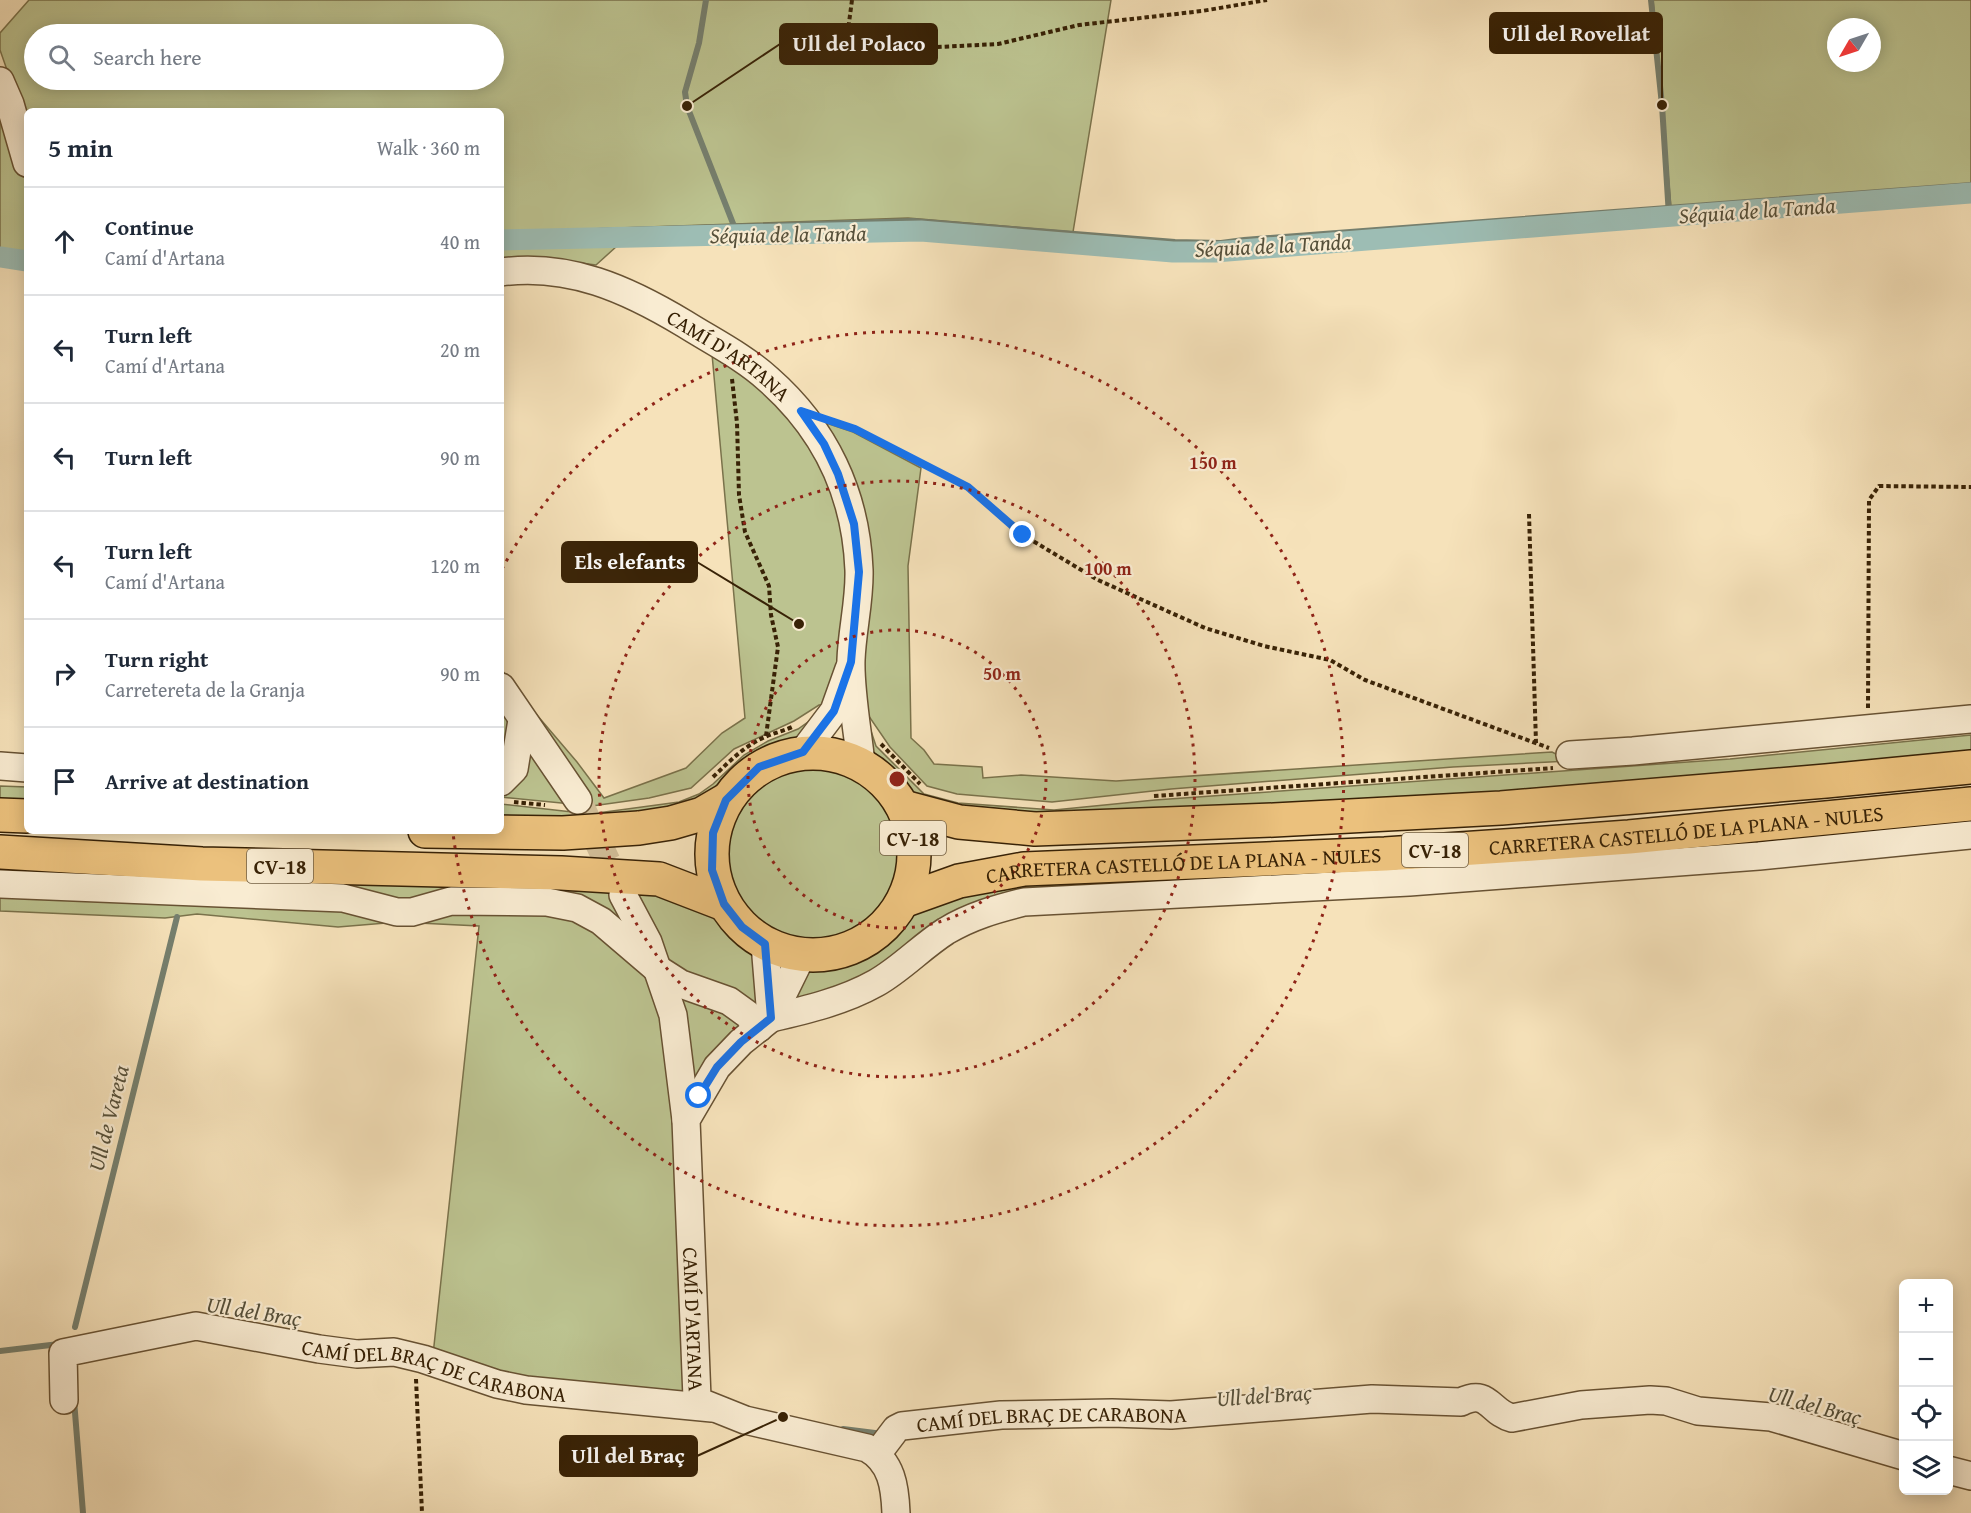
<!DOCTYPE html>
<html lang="en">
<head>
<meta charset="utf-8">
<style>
	:root { --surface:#fff; --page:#f2f2f3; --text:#1f2937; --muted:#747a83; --line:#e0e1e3 }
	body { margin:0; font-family:"Gentium Book Plus",serif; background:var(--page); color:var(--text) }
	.controls { position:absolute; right:18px; bottom:18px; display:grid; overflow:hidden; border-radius:9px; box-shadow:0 3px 15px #0003 }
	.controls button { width:54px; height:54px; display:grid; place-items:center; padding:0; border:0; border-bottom:2px solid var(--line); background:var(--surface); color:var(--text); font:30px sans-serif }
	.compass { position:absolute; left:1827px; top:18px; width:54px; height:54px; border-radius:50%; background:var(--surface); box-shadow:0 3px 15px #0003; rotate:231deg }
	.stop { position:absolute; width:18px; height:18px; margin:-14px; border:4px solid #1a73e8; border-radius:50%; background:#fff }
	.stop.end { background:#1a73e8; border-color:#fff; box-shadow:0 2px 6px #0008 }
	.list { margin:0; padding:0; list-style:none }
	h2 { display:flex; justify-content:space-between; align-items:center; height:78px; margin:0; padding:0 24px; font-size:26px }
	h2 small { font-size:20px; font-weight:400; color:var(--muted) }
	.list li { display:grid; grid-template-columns:39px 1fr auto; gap:18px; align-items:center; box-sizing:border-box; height:108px; padding:0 24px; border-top:2px solid var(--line) }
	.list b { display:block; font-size:22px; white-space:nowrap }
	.list p { margin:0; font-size:20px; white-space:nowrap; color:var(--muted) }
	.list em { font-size:20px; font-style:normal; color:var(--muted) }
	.icon { flex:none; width:33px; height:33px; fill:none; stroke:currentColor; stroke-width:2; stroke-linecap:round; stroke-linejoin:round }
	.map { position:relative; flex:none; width:1971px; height:1513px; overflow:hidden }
	.search { position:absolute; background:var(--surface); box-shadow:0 3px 15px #0003; left:24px; top:24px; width:480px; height:66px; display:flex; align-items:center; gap:15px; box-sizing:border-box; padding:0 21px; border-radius:33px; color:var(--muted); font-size:22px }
	.panel { position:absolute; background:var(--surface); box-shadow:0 3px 15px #0003; left:24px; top:108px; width:480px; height:726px; border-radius:9px }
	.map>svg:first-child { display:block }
	.green { fill:#bcc390; stroke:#7a724b; stroke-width:1.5; fill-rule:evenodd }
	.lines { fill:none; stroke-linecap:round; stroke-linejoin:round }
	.stream { stroke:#757f6e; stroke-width:6 }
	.canal { stroke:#9dbdb4; stroke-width:21 }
	.minor-tunnel { stroke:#d0bc96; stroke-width:27; stroke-dasharray:27 14; stroke-linecap:butt }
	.minor-casing { stroke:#685233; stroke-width:30 }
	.major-casing { stroke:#382206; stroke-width:36 }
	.path { stroke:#382206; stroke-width:4; stroke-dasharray:4.5 3; stroke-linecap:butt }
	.minor { stroke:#f9ecd2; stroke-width:27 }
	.major { stroke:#ebc17d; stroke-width:33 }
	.route { stroke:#1a73e8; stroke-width:8 }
	.ring { fill:none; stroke:#8f2418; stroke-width:3; stroke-dasharray:3 6 }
	.labels { text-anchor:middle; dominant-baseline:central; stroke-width:4.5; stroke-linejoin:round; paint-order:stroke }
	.shield { fill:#f9ecd2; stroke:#725f43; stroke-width:1.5 }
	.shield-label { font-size:20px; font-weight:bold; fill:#382206 }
	.street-label { font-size:21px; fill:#382206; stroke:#f9ecd2 }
	.water-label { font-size:22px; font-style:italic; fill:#56503a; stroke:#f9ecd2 }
	.centre { fill:#8f2418; stroke:#f9ecd2; stroke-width:3 }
	.ring-label { font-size:18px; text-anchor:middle; font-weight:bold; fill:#8f2418; stroke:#f9ecd2; stroke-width:4.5; stroke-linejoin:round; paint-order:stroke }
	.leader { fill:none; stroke:#382206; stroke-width:2 }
	.callout-dot { fill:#382206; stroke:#f9ecd2; stroke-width:2 }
	.callout { fill:#382206; stroke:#382206; stroke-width:2 }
	.callout-label { font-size:22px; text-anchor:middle; font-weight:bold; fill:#fff }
</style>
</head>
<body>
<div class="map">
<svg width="1971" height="1513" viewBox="0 0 1971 1513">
	<rect width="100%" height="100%" fill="#f6e2ba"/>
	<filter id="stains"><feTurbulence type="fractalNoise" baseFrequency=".00333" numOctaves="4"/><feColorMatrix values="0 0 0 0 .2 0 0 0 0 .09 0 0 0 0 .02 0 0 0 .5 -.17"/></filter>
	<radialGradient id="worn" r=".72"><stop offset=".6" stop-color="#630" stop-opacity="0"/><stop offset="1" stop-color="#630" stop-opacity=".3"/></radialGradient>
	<g class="green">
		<path d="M29,0H1111L1073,232L908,218L501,232V111H27V127L0,50V33ZM34,34H494V80H34Z"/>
		<path d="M1653,0H1971V184L1671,207ZM1836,27H1872V63H1836Z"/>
		<polygon points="0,95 27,185 27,254 0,250"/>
		<polygon points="574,245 617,246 596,265 542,258 501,262 501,247"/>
		<polygon points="712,354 736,369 788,413 828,479 845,539 849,577 842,658 829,704 819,705 794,721 734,749 691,788 649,798 592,806 501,797 501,668 513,687 577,762 604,798 686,768 722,733 745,718"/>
		<polygon points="826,423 853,432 921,468 908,566 911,738 924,750 934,764 982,767 983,778 1021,775 1116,781 1552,752 1570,761 1453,767 1171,789 1052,802 957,794 927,786 890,747 866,712 864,663 869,595 849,471"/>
		<polygon points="815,717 799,738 761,752 733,773 714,792 680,810 501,823 501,804 590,814 679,802 699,794 713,784 744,755 768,741 798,729"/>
		<polygon points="869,725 876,746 924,794 958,803 1054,810 1155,800 1730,759 1971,735 1971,756 1883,765 1223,812 974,813 913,795 890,769 873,757"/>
		<circle cx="813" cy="853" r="87"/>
		<polygon points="0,786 27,787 27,806 0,805"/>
		<polygon points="1971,819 1971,831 1024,899 893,968 783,1010 801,968 843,963 882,943 914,912 975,888"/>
		<polygon points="0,864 589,884 689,900 718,915 735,935 756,953 765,1003 690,1100 670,1014 693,1393 580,1390 433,1355 479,926 398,922 338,927 197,914 165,918 0,911"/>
	</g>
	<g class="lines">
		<g class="stream">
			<polyline points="706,0 699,43 685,92 687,106 734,226 735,234"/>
			<polyline points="1651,0 1662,105 1669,216"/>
			<polyline points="501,234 913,221 1175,242 1221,243 1244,240 1971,185"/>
			<polyline points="75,1327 177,917"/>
			<polyline points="0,1351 59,1344"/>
			<polyline points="74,1400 83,1513"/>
			<polyline points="843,1429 883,1434"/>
		</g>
		<g class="canal">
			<path d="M501,240L921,231L1173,252H1215C1467,233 1719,211 1971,193"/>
			<polyline points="0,257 27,261"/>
		</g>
		<polyline class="minor-tunnel" points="578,800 621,891"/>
		<g class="minor-casing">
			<g id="minor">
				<polyline points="0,81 10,104 27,163"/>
				<path id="s1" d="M501,272C569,263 627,289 685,324C712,341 744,357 768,379C825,429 856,494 859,570C860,600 852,630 851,660C850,691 858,733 861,764"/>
				<polyline points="501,687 578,800"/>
				<polyline points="803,752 834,711 849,669"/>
				<polyline points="1570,755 1633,751 1971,719"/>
				<polyline points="0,766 27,768"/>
				<polyline points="501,782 514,769 522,720"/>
				<polyline points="0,884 343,898 397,912 412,912 451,901 547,902 577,908 601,921 656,968 681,984 729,1001 747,1014 759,1028"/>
				<polyline points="623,895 648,942 673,1015 686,1120"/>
				<polyline points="765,944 771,1017"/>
				<path id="s2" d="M802,955L771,1018L741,1042L717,1067L686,1120L697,1398L700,1402L745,1420L867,1448C892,1462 895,1487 896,1513"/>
				<path d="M771,1018C806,1010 844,1001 876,983C901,969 921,947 946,931C971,916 996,909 1024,902L1409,882L1759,856L1971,835"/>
				<path id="s3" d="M64,1400L63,1353L196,1326L319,1349L357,1354L394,1352L423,1359L497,1384L526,1390L712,1408"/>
				<path id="s4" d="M877,1454L896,1429L902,1426L1001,1415L1112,1413L1171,1415L1372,1399L1461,1402C1489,1388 1490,1413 1512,1418L1581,1405L1650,1400L1666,1401L1698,1411L1771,1417L1904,1456"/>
				<polyline points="1948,1470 1971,1476"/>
			</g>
		</g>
		<g class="major-casing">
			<g id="major">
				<circle cx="813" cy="854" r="101"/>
				<polyline points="903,807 959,822 1035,829 1274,820 1501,808 1826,781 1971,767"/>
				<polyline points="0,815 27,816"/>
				<polyline points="425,831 563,833 639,828 671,823 702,814 726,800"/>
				<polyline points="0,852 202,864 561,873 659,879 724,904"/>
				<path id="s5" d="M903,901L959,881L1024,869L1385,854L1533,844L1629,837L1971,804"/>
			</g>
		</g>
		<g class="path">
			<polyline points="852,0 847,38 857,51 998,44 1079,25 1202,11 1267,0"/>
			<polyline points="732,379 737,423 739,495 745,532 769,586 771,615 778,647 766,736"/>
			<polyline points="836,423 855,429 968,487 1023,535 1098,580 1205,628 1264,646 1330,660 1365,680 1549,748"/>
			<polyline points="1529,514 1536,743"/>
			<polyline points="1868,708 1869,500 1879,486 1971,487"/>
			<polyline points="881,744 920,784"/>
			<path d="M713,777C730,761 744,746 765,737C774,733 783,731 792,727"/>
			<polyline points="1154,796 1553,768"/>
			<polyline points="514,802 545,805"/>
			<polyline points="416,1379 422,1513"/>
		</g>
		<use href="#minor" class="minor"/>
		<use href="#major" class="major"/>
	</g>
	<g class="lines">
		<polyline class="route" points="699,1096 717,1067 741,1042 771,1018 765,944 742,927 724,904 712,870 713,833 726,800 759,767 803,752 834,711 851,662 859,572 854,524 838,474 824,444 801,411 855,429 968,487 1023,535"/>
	</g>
	<g class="ring">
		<circle cx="897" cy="779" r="149"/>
		<circle cx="897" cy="779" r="298"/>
		<path d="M502 569A447 447 0 1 1 453 833"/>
	</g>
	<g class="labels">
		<g class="shield">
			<rect x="880" y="821" width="66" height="34" rx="4.5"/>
			<rect x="1402" y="833" width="66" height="34" rx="4.5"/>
			<rect x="247" y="849" width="66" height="34" rx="4.5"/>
		</g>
		<g class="shield-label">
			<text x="913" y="838">CV-18</text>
			<text x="1435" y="850">CV-18</text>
			<text x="280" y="866">CV-18</text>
		</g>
		<g class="street-label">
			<text stroke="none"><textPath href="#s1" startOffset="249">CAMÍ D'ARTANA</textPath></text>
			<text stroke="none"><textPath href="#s5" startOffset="789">CARRETERA CASTELLÓ DE LA PLANA - NULES</textPath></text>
			<text stroke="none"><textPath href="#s5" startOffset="285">CARRETERA CASTELLÓ DE LA PLANA - NULES</textPath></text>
			<text stroke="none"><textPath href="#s2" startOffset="404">CAMÍ D'ARTANA</textPath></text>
			<text stroke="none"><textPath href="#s3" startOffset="426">CAMÍ DEL BRAÇ DE CARABONA</textPath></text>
			<text stroke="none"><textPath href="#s4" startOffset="188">CAMÍ DEL BRAÇ DE CARABONA</textPath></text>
		</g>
		<g class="water-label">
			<text transform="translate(1757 210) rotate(-4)">Séquia de la Tanda</text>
			<text transform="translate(788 234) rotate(-1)">Séquia de la Tanda</text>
			<text transform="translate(1273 245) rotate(-3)">Séquia de la Tanda</text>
			<text transform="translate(108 1118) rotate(-76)">Ull de Vareta</text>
			<text transform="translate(254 1311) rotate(9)">Ull del Braç</text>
			<text transform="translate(1264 1395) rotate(-4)">Ull del Braç</text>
			<text transform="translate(1815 1405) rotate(15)">Ull del Braç</text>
		</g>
	</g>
	<circle cx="897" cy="779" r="9" class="centre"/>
	<g class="ring-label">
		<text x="1213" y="469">150 m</text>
		<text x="1108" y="575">100 m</text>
		<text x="1002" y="680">50 m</text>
	</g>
	<path class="leader" d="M1662 105L1662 33M687 106L780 44M799 624L697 562M783 1417L697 1456"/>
	<g class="callout-dot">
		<circle cx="1662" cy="105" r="6"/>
		<circle cx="687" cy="106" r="6"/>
		<circle cx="799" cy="624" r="6"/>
		<circle cx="783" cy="1417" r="6"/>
	</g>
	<g class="callout">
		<rect x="1490" y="13" width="172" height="40" rx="6"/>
		<rect x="780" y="24" width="157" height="40" rx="6"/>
		<rect x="562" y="542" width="135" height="40" rx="6"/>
		<rect x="560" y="1436" width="137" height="40" rx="6"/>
	</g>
	<g class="callout-label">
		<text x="1576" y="41">Ull del Rovellat</text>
		<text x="859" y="51">Ull del Polaco</text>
		<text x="630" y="569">Els elefants</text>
		<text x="628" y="1463">Ull del Braç</text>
	</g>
	<rect width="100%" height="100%" filter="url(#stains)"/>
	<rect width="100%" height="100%" fill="url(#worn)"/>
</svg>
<div class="controls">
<button>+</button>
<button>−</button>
<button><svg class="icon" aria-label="locate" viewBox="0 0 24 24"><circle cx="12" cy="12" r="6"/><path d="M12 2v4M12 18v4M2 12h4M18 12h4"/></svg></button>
<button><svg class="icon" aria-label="layers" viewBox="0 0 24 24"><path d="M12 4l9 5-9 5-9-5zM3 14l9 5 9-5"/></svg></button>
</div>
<svg class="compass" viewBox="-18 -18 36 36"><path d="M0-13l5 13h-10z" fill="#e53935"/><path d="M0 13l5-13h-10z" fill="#747a83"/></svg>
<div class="stop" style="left:699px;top:1096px"></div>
<div class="stop end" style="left:1023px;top:535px"></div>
<div class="search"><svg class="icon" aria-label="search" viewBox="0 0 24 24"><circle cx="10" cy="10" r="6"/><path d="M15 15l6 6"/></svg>Search here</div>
<section class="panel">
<h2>5 min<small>Walk · 360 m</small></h2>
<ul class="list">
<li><svg class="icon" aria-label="ahead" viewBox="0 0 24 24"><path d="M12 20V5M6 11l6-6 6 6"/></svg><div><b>Continue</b><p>Camí d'Artana</p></div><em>40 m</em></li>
<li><svg class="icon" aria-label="left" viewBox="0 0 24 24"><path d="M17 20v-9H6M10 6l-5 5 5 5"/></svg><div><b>Turn left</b><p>Camí d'Artana</p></div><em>20 m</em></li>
<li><svg class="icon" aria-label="left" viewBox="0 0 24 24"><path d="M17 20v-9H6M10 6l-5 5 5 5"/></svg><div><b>Turn left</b></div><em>90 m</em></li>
<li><svg class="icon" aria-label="left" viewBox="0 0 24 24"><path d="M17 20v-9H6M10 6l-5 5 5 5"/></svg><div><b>Turn left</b><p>Camí d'Artana</p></div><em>120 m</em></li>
<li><svg class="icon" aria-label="right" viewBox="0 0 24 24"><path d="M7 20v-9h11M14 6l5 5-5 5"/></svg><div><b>Turn right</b><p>Carretereta de la Granja</p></div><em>90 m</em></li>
<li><svg class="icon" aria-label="arrive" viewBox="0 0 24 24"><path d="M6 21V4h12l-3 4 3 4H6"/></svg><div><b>Arrive at destination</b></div></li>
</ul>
</section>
</div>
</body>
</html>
